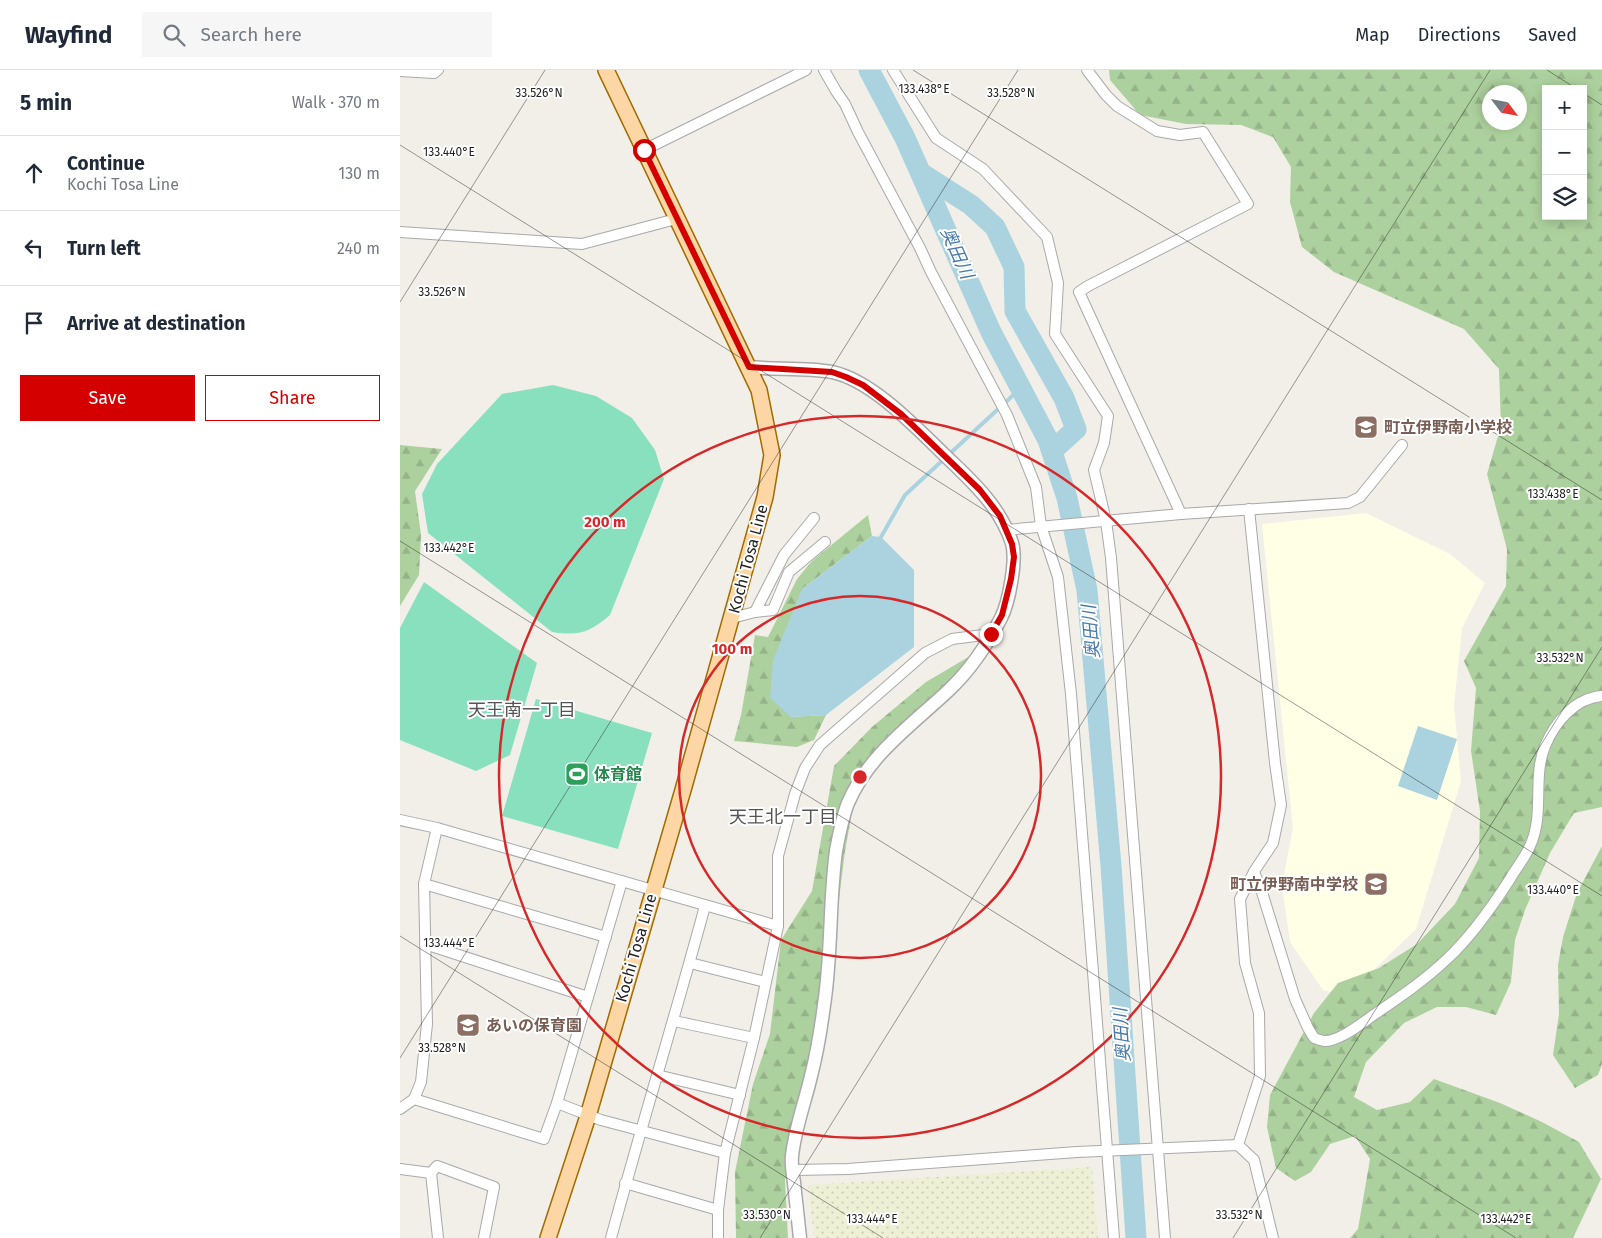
<!DOCTYPE html>
<html lang="en">
<head>
<meta charset="utf-8">
<style>
	:root { --surface:#fff; --page:#f6f6f7; --text:#1f2937; --muted:#747a83; --line:#e0e1e3; --accent:#d40000 }
	body { margin:0; font-family:"Fira Sans","Noto Sans JP",sans-serif; background:var(--page); color:var(--text) }
	.controls { position:absolute; right:15px; top:15px; display:grid; overflow:hidden; border-radius:0px; box-shadow:0 2px 12px #0003 }
	.controls button { width:45px; height:45px; display:grid; place-items:center; padding:0; border:0; border-bottom:1px solid var(--line); background:var(--surface); color:var(--text); font:25px sans-serif }
	.compass { position:absolute; left:1082px; top:15px; width:45px; height:45px; border-radius:50%; background:var(--surface); box-shadow:0 2px 12px #0003; rotate:122deg }
	.stop { position:absolute; width:15px; height:15px; margin:-11px; border:4px solid #d40000; border-radius:50%; background:#fff }
	.stop.end { background:#d40000; border-color:#fff; box-shadow:0 1px 5px #0008 }
	.list { margin:0; padding:0; list-style:none }
	h2 { display:flex; justify-content:space-between; align-items:center; height:65px; margin:0; padding:0 20px; font-size:21px }
	h2 small { font-size:16px; font-weight:400; color:var(--muted) }
	.list li { display:grid; grid-template-columns:32px 1fr auto; gap:15px; align-items:center; box-sizing:border-box; height:75px; padding:0 20px; border-top:1px solid var(--line) }
	.list b { display:block; font-size:19px; white-space:nowrap }
	.list p { margin:0; font-size:16px; white-space:nowrap; color:var(--muted) }
	.list em { font-size:16px; font-style:normal; color:var(--muted) }
	.actions { display:flex; gap:10px; padding:15px 20px }
	.actions a { flex:1; padding:11px 0; border:1px solid var(--accent); border-radius:0px; text-align:center; font-size:18px; color:var(--accent) }
	.actions .main { background:var(--accent); color:#fff }
	.icon { flex:none; width:28px; height:28px; fill:none; stroke:currentColor; stroke-width:2; stroke-linecap:round; stroke-linejoin:round }
	.map { position:relative; flex:none; width:1202px; height:1168px; overflow:hidden }
	header { display:flex; align-items:center; gap:30px; box-sizing:border-box; height:70px; padding:0 25px; background:var(--surface); border-bottom:1px solid var(--line) }
	header strong { font-size:24px }
	nav { display:flex; gap:28px; margin-inline-start:auto; font-size:18px }
	.search { width:350px; height:45px; background:var(--page); display:flex; align-items:center; gap:12px; box-sizing:border-box; padding:0 18px; border-radius:0px; color:var(--muted); font-size:19px }
	main { display:flex }
	aside { flex:1; background:var(--surface) }
	.map>svg:first-child { display:block }
	.education { fill:#ffffe5 }
	.farmland { fill:url(#farmland-dots) }
	.forest { fill:url(#forest-firs); fill-rule:evenodd }
	.pitch { fill:#88e0be }
	.water { fill:#aad3df }
	.lines { fill:none; stroke-linecap:round; stroke-linejoin:round }
	.stream { stroke:#aad3df; stroke-width:4 }
	.river { stroke:#aad3df; stroke-width:21 }
	.minor-casing { stroke:#a9a9a9; stroke-width:12 }
	.tertiary-casing { stroke:#a9a9a9; stroke-width:15 }
	.primary-casing { stroke:#a06b00; stroke-width:18 }
	.minor { stroke:#fff; stroke-width:10 }
	.tertiary { stroke:#fff; stroke-width:12 }
	.primary { stroke:#fcd6a4; stroke-width:15 }
	.route { stroke:#d40000; stroke-width:6 }
	.ticks { fill:none; stroke:#222; stroke-width:1; stroke-opacity:0.45 }
	.ring { fill:none; stroke:#d62828; stroke-width:2.5 }
	.labels { text-anchor:middle; dominant-baseline:central; stroke-width:4; stroke-linejoin:round; paint-order:stroke }
	.education-label { font-size:16px; font-weight:bold; fill:#785e54; stroke:#fff; text-anchor:start }
	.street-label { font-size:16px; fill:#222; stroke:#fff }
	.leisure-label { font-size:16px; font-weight:bold; fill:#27864d; stroke:#fff; text-anchor:start }
	.water-label { font-size:18px; font-style:italic; fill:#4a7aab; stroke:#fff }
	.neighbourhood-label { font-size:18px; fill:#555; stroke:#fff }
	.ticks-label { font-size:12px; text-anchor:middle; fill:#222; stroke:#fff; stroke-width:4; stroke-linejoin:round; paint-order:stroke }
	.centre { fill:#d62828; stroke:#fff; stroke-width:2.5 }
	.ring-label { font-size:15px; text-anchor:middle; font-weight:bold; fill:#d62828; stroke:#fff; stroke-width:4; stroke-linejoin:round; paint-order:stroke }
</style>
</head>
<body>
<header>
<strong>Wayfind</strong>
<div class="search"><svg class="icon" aria-label="search" viewBox="0 0 24 24"><circle cx="10" cy="10" r="6"/><path d="M15 15l6 6"/></svg>Search here</div>
<nav><a>Map</a><a>Directions</a><a>Saved</a></nav>
</header>
<main>
<aside>
<h2>5 min<small>Walk · 370 m</small></h2>
<ul class="list">
<li><svg class="icon" aria-label="ahead" viewBox="0 0 24 24"><path d="M12 20V5M6 11l6-6 6 6"/></svg><div><b>Continue</b><p>Kochi Tosa Line</p></div><em>130 m</em></li>
<li><svg class="icon" aria-label="left" viewBox="0 0 24 24"><path d="M17 20v-9H6M10 6l-5 5 5 5"/></svg><div><b>Turn left</b></div><em>240 m</em></li>
<li><svg class="icon" aria-label="arrive" viewBox="0 0 24 24"><path d="M6 21V4h12l-3 4 3 4H6"/></svg><div><b>Arrive at destination</b></div></li>
</ul>
<div class="actions"><a class="main">Save</a><a>Share</a></div>
</aside>
<div class="map">
<svg width="1202" height="1168" viewBox="0 0 1202 1168">
	<defs>
		<pattern id="farmland-dots" width="8" height="8" patternUnits="userSpaceOnUse" patternTransform="scale(1.25)"><rect width="8" height="8" fill="#eef0d5"/><path d="M2 2h.1M6 6h.1" fill="none" stroke="#ccceb7" stroke-width="1.8" stroke-linecap="round"/></pattern>
		<pattern id="forest-firs" width="22" height="20" patternUnits="userSpaceOnUse" patternTransform="scale(1.25)"><rect width="22" height="20" fill="#add19e"/><path d="M5 1l3.5 6h-7zM16 11l3.5 6h-7z" fill="#95b388"/></pattern>
	</defs>
	<rect width="100%" height="100%" fill="#f2efe9"/>
	<polygon class="education" points="966,443 1050,484 1085,513 1062,558 1054,636 1061,711 1016,859 947,926 923,920 890,872 882,815 893,758 862,454"/>
	<polygon class="farmland" points="692,1097 698,1168 414,1168 408,1115"/>
	<g class="forest">
		<path d="M709,0H1202V737L1174,743L1150,783L1125,840L1115,870L1111,912L1096,945L1066,937H1037L1004,953L966,992L954,1027L977,1040L1010,1032L1034,1009L1100,1033L1142,1052L1179,1072L1201,1109L1173,1168H950L958,1159L970,1089L955,1066L930,1074L911,1102L895,1111L876,1098L867,1057L870,1025L914,943L938,913L979,898L1017,874L1055,834L1079,788L1080,741L1071,681L1076,618L1064,591L1106,516L1107,479L1087,404L1101,356L1099,299L1064,259L934,202L902,177L890,132L891,97L873,67L841,55L786,54L740,45L710,10ZM1146,19H1183V146H1146ZM1090,22H1120V52H1090Z"/>
		<polygon points="0,375 42,379 15,421 21,465 19,505 0,536"/>
		<polygon points="468,445 472,466 402,519 391,647 426,645 414,670 397,677 334,671 341,645 355,565 368,567 397,509 412,491"/>
		<polygon points="587,576 458,710 445,781 427,925 406,1036 385,1110 388,1168 336,1168 335,1102 353,1014 370,964 381,870 412,821 434,696 472,657 526,612"/>
		<polygon points="1202,771 1202,994 1198,1005 1175,1018 1153,985 1159,944 1158,895 1163,867 1177,823 1202,776"/>
	</g>
	<g class="pitch">
		<path d="M153,315L196,326L232,348L255,380L264,409L210,545C189,563 179,566 152,562L28,463L22,424L37,394L102,324Z"/>
		<polygon points="24,512 137,593 110,685 76,701 0,670 0,558"/>
		<polygon points="136,629 252,663 218,779 102,746"/>
	</g>
	<g class="water">
		<polygon points="472,466 481,467 514,500 514,577 426,645 391,647 370,628 373,590 402,519"/>
		<polygon points="1018,656 1057,669 1037,730 998,716"/>
	</g>
	<g class="lines">
		<polyline class="stream" points="481,467 505,425 621,318"/>
		<g class="river">
			<polyline points="469,0 505,68 591,262 648,370 667,428 687,520 711,796 736,1168"/>
			<polyline points="521,103 571,135 595,157 614,197 615,241 664,328 676,359 652,381"/>
		</g>
		<g class="minor-casing">
			<g id="minor">
				<polyline points="424,0 436,21 445,34 458,62 520,178 531,202 607,345 636,417 641,456 658,507 671,624 714,1168"/>
				<polyline points="493,0 536,68 583,99 647,167 658,213 655,264 708,346 704,373 694,400 706,451 711,488 765,1168"/>
				<polyline points="687,0 706,25 717,36 757,61 780,65 803,62 848,134 688,216 679,222 781,444"/>
				<polyline points="0,1 34,3 38,0"/>
				<polyline points="244,80 406,0"/>
				<polyline points="0,162 182,174 276,149"/>
				<polyline points="606,460 781,444 948,433 960,427 1002,375"/>
				<polyline points="355,542 373,540 389,502 425,472"/>
				<polyline points="332,548 355,542 384,485 414,448"/>
				<polyline points="0,750 37,758 378,856"/>
				<path d="M854,802L861,819L895,929L908,958L914,968C917,969 922,971 925,971C940,971 962,953 975,944C1000,927 1025,910 1047,889C1072,866 1092,837 1110,809C1116,798 1125,788 1130,776C1145,744 1132,708 1145,676C1155,652 1175,628 1202,626"/>
				<polyline points="24,814 206,867"/>
				<polyline points="25,874 188,927"/>
				<polyline points="290,893 365,912"/>
				<polyline points="274,951 354,968"/>
				<polyline points="257,1005 340,1025"/>
				<polyline points="14,1029 144,1069 157,1033 222,811"/>
				<polyline points="157,1033 201,1050 325,1083"/>
				<polyline points="0,1039 14,1029 21,1012 27,954 24,814 37,758"/>
				<polyline points="838,1075 860,1006 859,943 845,893 840,829 855,800 873,773 881,735 875,693 849,439"/>
				<polyline points="0,1099 31,1103 38,1168"/>
				<polyline points="393,1100 448,1099 677,1082 838,1075 854,1090 873,1168"/>
				<polyline points="31,1103 37,1096 94,1117 84,1168"/>
				<polyline points="225,1113 318,1140"/>
				<path d="M211,1168C241,1057 275,947 305,836"/>
				<polyline points="318,1168 318,1140 325,1083 354,968 378,856 378,786 395,724 405,698 420,675 525,583 552,569 591,564"/>
			</g>
		</g>
		<g class="tertiary-casing">
			<path id="tertiary" d="M349,297C376,300 405,297 432,302C475,311 522,364 554,394C578,417 601,440 612,473C617,490 609,532 601,548C588,573 570,600 550,619C512,655 469,684 448,733C442,748 439,765 436,781C429,832 432,884 424,935C421,958 417,983 411,1006C405,1032 395,1058 392,1086C391,1095 393,1104 394,1113C396,1131 398,1150 400,1168"/>
		</g>
		<g class="primary-casing">
			<polyline id="primary" points="148,1168 188,1046 283,720 365,427 372,385 359,320 206,0"/>
		</g>
		<use href="#minor" class="minor"/>
		<use href="#tertiary" class="tertiary"/>
		<use href="#primary" class="primary"/>
	</g>
	<g class="lines">
		<polyline class="route" points="244,80 349,297 432,302 446,307 463,315 501,344 580,420 600,446 612,474 614,487 611,509 602,545 591,564"/>
	</g>
	<path class="ticks" d="M513,0L1202,430M1147,0L1177,19M1183,23L1202,35M0,75L1202,826M0,232L145,0M0,471L1116,1168M0,866L483,1168M0,988L618,0M360,1168L1090,0M833,1168L1202,577"/>
	<g class="ring">
		<circle cx="460" cy="707" r="181"/>
		<circle cx="460" cy="707" r="361"/>
	</g>
	<defs>
		<g id="school-square" transform="scale(1.25)"><rect x="-9" y="-9" width="18" height="18" rx="4" fill="#8d6e63" stroke="#fff"/><path d="M0-5L7-2L0 1L-7-2ZM-4 1L0 2.5L4 1V4Q0 6-4 4Z" fill="#fff"/></g>
		<g id="stadium-square" transform="scale(1.25)"><rect x="-9" y="-9" width="18" height="18" rx="4" fill="#2e9e5b" stroke="#fff"/><path d="M0-5a6.5 5 0 1 0 0 10a6.5 5 0 1 0 0-10ZM-3.5-1.8h7v3.6h-7Z" fill="#fff"/></g>
	</defs>
	<g fill-rule="evenodd">
		<use href="#school-square" x="966" y="357"/>
		<use href="#stadium-square" x="177" y="704"/>
		<use href="#school-square" x="976" y="814"/>
		<use href="#school-square" x="68" y="955"/>
	</g>
	<g class="labels">
		<g class="education-label">
			<text x="984" y="357">町立伊野南小学校</text>
			<text x="958" y="814" text-anchor="end">町立伊野南中学校</text>
			<text x="86" y="955">あいの保育園</text>
		</g>
		<g class="street-label">
			<text transform="translate(348 489) rotate(-75)">Kochi Tosa Line</text>
			<text transform="translate(236 878) rotate(-74)">Kochi Tosa Line</text>
		</g>
		<g class="leisure-label">
			<text x="194" y="704">体育館</text>
		</g>
		<g class="water-label">
			<text transform="translate(557 183) rotate(66)">奥田川</text>
			<text transform="translate(691 562) rotate(-95)">奥田川</text>
			<text transform="translate(722 965) rotate(-94)">奥田川</text>
		</g>
		<g class="neighbourhood-label">
			<text x="122" y="640">天王南一丁目</text>
			<text x="383" y="747">天王北一丁目</text>
		</g>
	</g>
	<g class="ticks-label">
		<text x="524" y="23">133.438°E</text>
		<text x="139" y="27">33.526°N</text>
		<text x="611" y="27">33.528°N</text>
		<text x="49" y="86">133.440°E</text>
		<text x="42" y="226">33.526°N</text>
		<text x="1153" y="428">133.438°E</text>
		<text x="49" y="482">133.442°E</text>
		<text x="1160" y="592">33.532°N</text>
		<text x="1153" y="824">133.440°E</text>
		<text x="49" y="877">133.444°E</text>
		<text x="42" y="982">33.528°N</text>
		<text x="367" y="1149">33.530°N</text>
		<text x="839" y="1149">33.532°N</text>
		<text x="472" y="1153">133.444°E</text>
		<text x="1106" y="1153">133.442°E</text>
	</g>
	<circle cx="460" cy="707" r="8" class="centre"/>
	<g class="ring-label">
		<text x="205" y="457">200 m</text>
		<text x="332" y="584">100 m</text>
	</g>
</svg>
<div class="controls">
<button>+</button>
<button>−</button>
<button><svg class="icon" aria-label="layers" viewBox="0 0 24 24"><path d="M12 4l9 5-9 5-9-5zM3 14l9 5 9-5"/></svg></button>
</div>
<svg class="compass" viewBox="-18 -18 36 36"><path d="M0-13l5 13h-10z" fill="#e53935"/><path d="M0 13l5-13h-10z" fill="#747a83"/></svg>
<div class="stop" style="left:244px;top:80px"></div>
<div class="stop end" style="left:591px;top:564px"></div>
</div>
</main>
</body>
</html>
